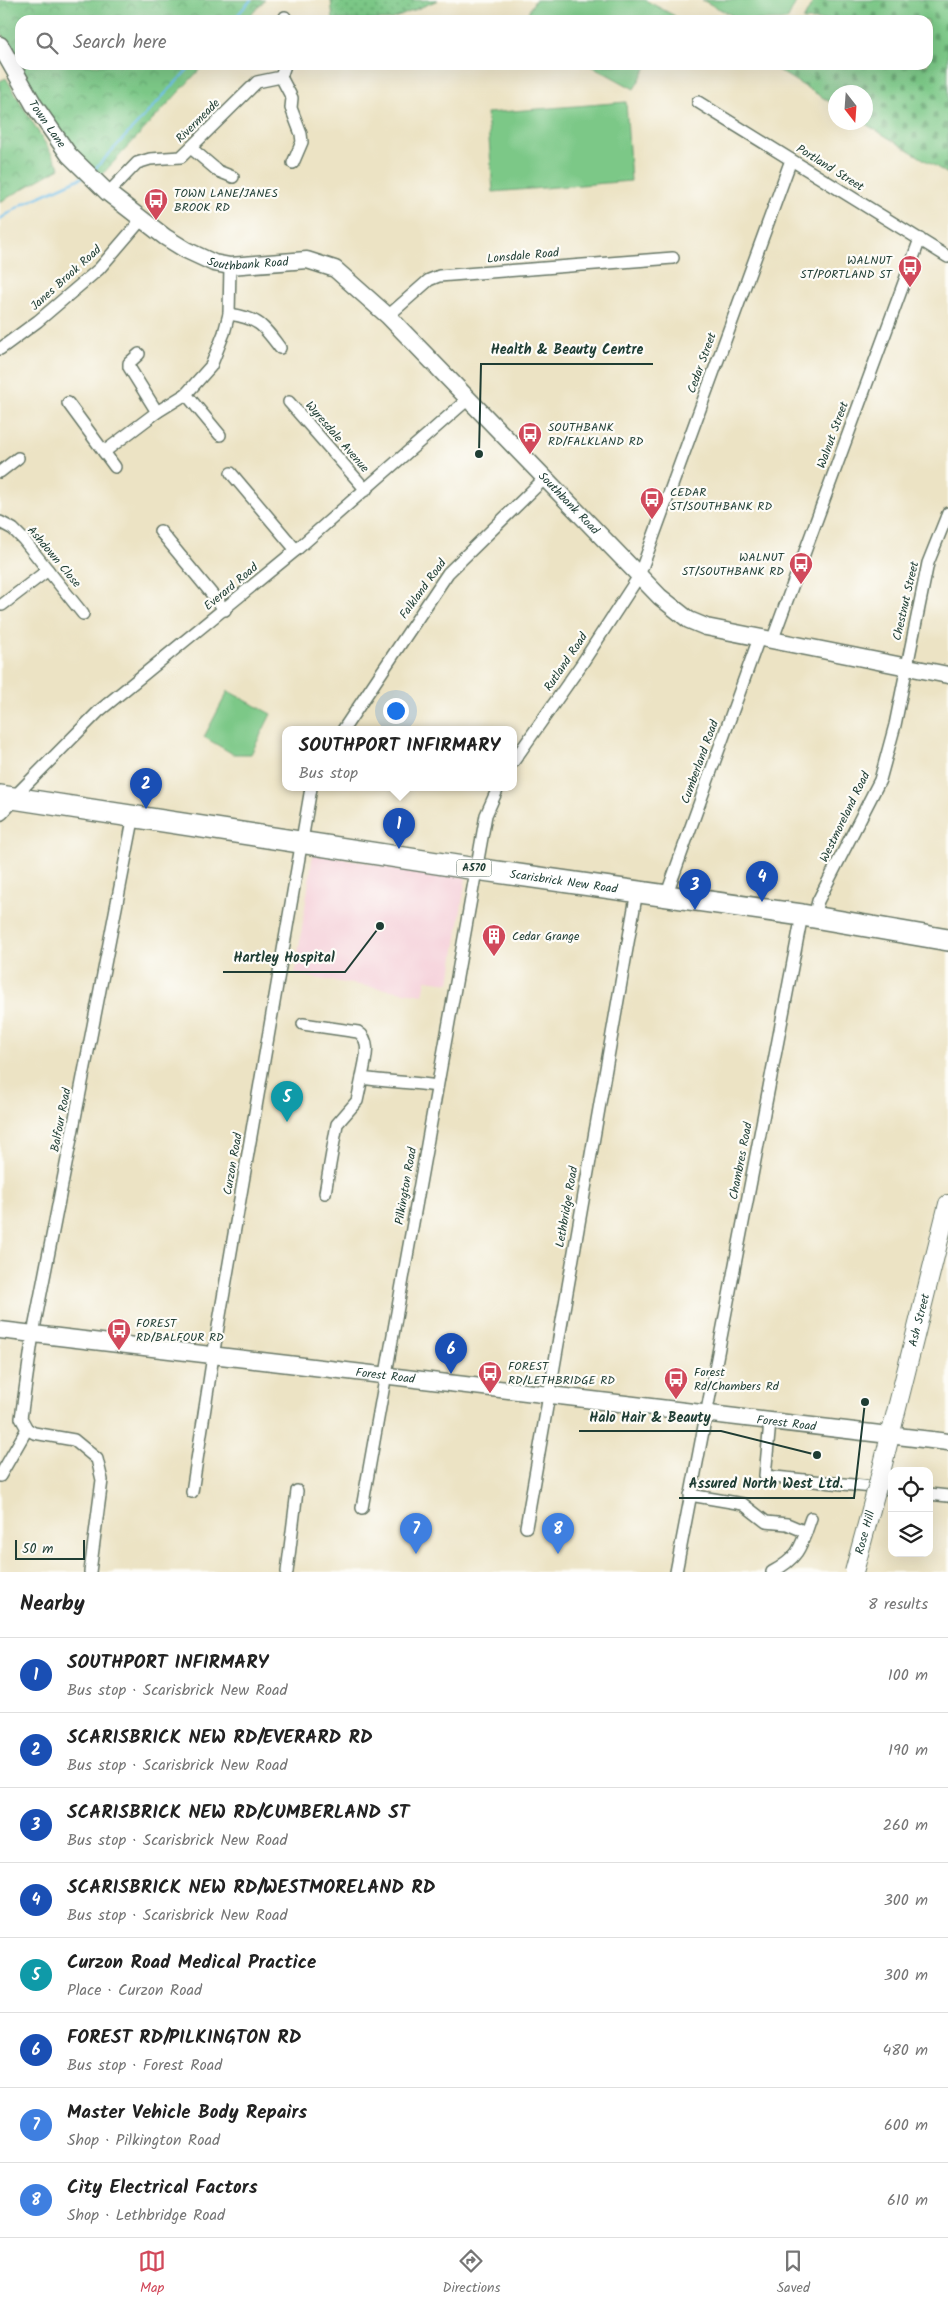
<!DOCTYPE html>
<html lang="en">
<head>
<meta charset="utf-8">
<style>
	:root { --surface:#fff; --page:#f6f6f6; --text:#222; --muted:#767676; --line:#e0e0e0; --accent:#d1495b }
	body { margin:0; font-family:Kalam,sans-serif; background:var(--page); color:var(--text) }
	.controls { position:absolute; right:15px; bottom:15px; display:grid; overflow:hidden; border-radius:10px; box-shadow:0 5px 20px #0002 }
	.controls button { width:45px; height:45px; display:grid; place-items:center; padding:0; border:0; border-bottom:1px solid var(--line); background:var(--surface); color:var(--text); font:25px sans-serif }
	.compass { position:absolute; left:828px; top:85px; width:45px; height:45px; border-radius:50%; background:var(--surface); box-shadow:0 5px 20px #0002; rotate:163deg }
	.scale { position:absolute; left:15px; bottom:12px; width:70px; box-sizing:border-box; padding-left:5px; border:2px solid #1f3d34; border-top:0; font-size:14px; line-height:18px; white-space:nowrap; color:#1f3d34; -webkit-text-stroke:4px #fdfcf7; paint-order:stroke }
	.you { position:absolute; left:395px; top:710px; width:18px; height:18px; margin:-12px; border:4px solid #fff; border-radius:50%; background:#1a73e8; box-shadow:0 0 0 8px #1a73e833 }
	.badge { display:grid; place-items:center; width:32px; height:32px; border-radius:50%; background:var(--accent); color:#fff; font-size:16px; font-weight:700 }
	.pin { position:absolute; translate:-50% -41px; filter:drop-shadow(0 1px 2px #0008) }
	.pin::after { content:''; position:absolute; top:26px; width:18px; height:15px; background:inherit; clip-path:polygon(0 0,100% 0,50% 100%) }
	.popup { position:absolute; left:282px; top:726px; width:235px; height:65px; box-sizing:border-box; display:grid; place-content:center; border-radius:10px; background:var(--surface); filter:drop-shadow(0 1px 4px #0005); font-size:16px; white-space:nowrap; color:var(--muted) }
	.popup b { font-size:19px; color:var(--text) }
	.popup::after { content:''; position:absolute; left:50%; top:100%; margin-left:-10px; border:10px solid transparent; border-top-color:var(--surface) }
	.list { margin:0; padding:0; list-style:none }
	h2 { display:flex; justify-content:space-between; align-items:center; height:65px; margin:0; padding:0 20px; font-size:21px }
	h2 small { font-size:16px; font-weight:400; color:var(--muted) }
	.list li { display:grid; grid-template-columns:32px 1fr auto; gap:15px; align-items:center; box-sizing:border-box; height:75px; padding:0 20px; border-top:1px solid var(--line) }
	.list b { display:block; font-size:19px; white-space:nowrap }
	.list p { margin:0; font-size:16px; white-space:nowrap; color:var(--muted) }
	.list em { font-size:16px; font-style:normal; color:var(--muted) }
	.icon { flex:none; width:28px; height:28px; fill:none; stroke:currentColor; stroke-width:2; stroke-linecap:round; stroke-linejoin:round }
	.map { position:relative; flex:none; width:948px; height:1572px; overflow:hidden }
	.search { position:absolute; background:var(--surface); box-shadow:0 5px 20px #0002; left:15px; right:15px; top:15px; height:55px; display:flex; align-items:center; gap:12px; box-sizing:border-box; padding:0 18px; border-radius:15px; color:var(--muted); font-size:19px }
	.sheet { height:665px; background:var(--surface) }
	nav { display:flex; justify-content:space-around; align-items:center; box-sizing:border-box; height:70px; border-top:1px solid var(--line); background:var(--surface); font-size:14px; color:var(--muted) }
	nav a { display:grid; justify-items:center; gap:2px }
	nav .on { color:var(--accent) }
	.map>svg:first-child { display:block }
	.built { fill:#f5cfd9 }
	.grass { fill:url(#grass-dots); stroke:#4d825e }
	.cemetery { fill:url(#cemetery-stones); stroke:#4d825e }
	.park { fill:url(#park-crowns); stroke:#4d825e }
	.pitch { fill:#7bc887; stroke:#4d825e }
	.lines { fill:none; stroke-linecap:round; stroke-linejoin:round }
	.stream { stroke:#6fbfea; stroke-width:2.5 }
	.street-casing { stroke:#677766; stroke-width:14 }
	.secondary-casing { stroke:#677766; stroke-width:19 }
	.primary-casing { stroke:#677766; stroke-width:20 }
	.highway-casing { stroke:#677766; stroke-width:24 }
	.street { stroke:#fff; stroke-width:11 }
	.secondary { stroke:#fff; stroke-width:16 }
	.primary { stroke:#fff; stroke-width:18 }
	.highway { stroke:#fff; stroke-width:21 }
	.primary-bridge-casing { stroke:#677766; stroke-width:20; stroke-linecap:butt }
	.primary-bridge { stroke:#fff; stroke-width:18 }
	.labels { text-anchor:middle; dominant-baseline:central; stroke-width:4.5; stroke-linejoin:round; paint-order:stroke }
	.shield { fill:#fdfcf7; stroke:#62766e; stroke-width:1 }
	.shield-label { font-size:11px; font-weight:bold; fill:#1f3d34 }
	.street-label { font-size:12px; fill:#1f3d34; stroke:#fdfcf7 }
	.poi-label { font-size:12px; fill:#1f3d34; stroke:#fdfcf7; text-anchor:start }
	.leader { fill:none; stroke:#1f3d34; stroke-width:2 }
	.callout-dot { fill:#1f3d34; stroke:#fdfcf7; stroke-width:2 }
	.callout-label { font-size:14px; text-anchor:middle; font-weight:bold; fill:#1f3d34; stroke:#fdfcf7; stroke-width:4.5; stroke-linejoin:round; paint-order:stroke }
</style>
</head>
<body>
<div class="map">
<svg width="948" height="1572" viewBox="0 0 948 1572">
	<defs>
		<pattern id="grass-dots" width="8" height="8" patternUnits="userSpaceOnUse" patternTransform="scale(1.25)"><rect width="8" height="8" fill="#7bc887"/><path d="M2 2h.1M6 6h.1" fill="none" stroke="#64a46f" stroke-width="1.8" stroke-linecap="round"/></pattern>
		<pattern id="cemetery-stones" width="16" height="16" patternUnits="userSpaceOnUse" patternTransform="scale(1.25)"><rect width="16" height="16" fill="#7bc887"/><path d="M2 7V4a2 2 0 0 1 4 0v3zM10 15v-3a2 2 0 0 1 4 0v3z" fill="#64a46f"/></pattern>
		<pattern id="park-crowns" width="20" height="18" patternUnits="userSpaceOnUse" patternTransform="scale(1.25)"><rect width="20" height="18" fill="#7bc887"/><path d="M2 6a3 3 0 1 1 6 0M12 15a3 3 0 1 1 6 0" fill="none" stroke="#64a46f"/></pattern>
	</defs>
	<rect width="100%" height="100%" fill="#fdfcf7"/>
	<filter id="ink" filterUnits="userSpaceOnUse"><feTurbulence type="fractalNoise" baseFrequency=".02" numOctaves="2"/><feDisplacementMap in="SourceGraphic" scale="10" xChannelSelector="R" yChannelSelector="G"/><feConvolveMatrix kernelMatrix="1 2 1 2 8 2 1 2 1" color-interpolation-filters="sRGB"/></filter>
	<filter id="wash" filterUnits="userSpaceOnUse"><feTurbulence type="fractalNoise" baseFrequency=".0096" numOctaves="4" result="noise"/><feDisplacementMap in="SourceGraphic" scale="20" xChannelSelector="R" yChannelSelector="G"/><feGaussianBlur stdDeviation="1.12" result="paint"/><feColorMatrix in="noise" values="0 0 0 0 0 0 0 0 0 0 0 0 0 0 0 0 0 1.4 0 .05"/><feComposite in="paint" operator="in"/></filter>
	<g filter="url(#wash)">
		<rect width="100%" height="100%" fill="#ece3c4"/>
		<polygon class="built" points="313,854 466,877 450,983 426,980 423,995 295,975"/>
		<polygon class="grass" points="331,0 438,0 391,20 333,20"/>
		<polygon class="cemetery" points="814,0 948,0 948,174 864,123 866,92 836,92 835,105 776,69 778,65 928,65 928,20 803,20"/>
		<g class="park">
			<polygon points="0,0 265,0 246,20 20,20 20,65 204,65 96,181 69,155 0,30"/>
			<polygon points="6,78 60,168 0,202 0,81"/>
		</g>
		<g class="pitch">
			<polygon points="535,0 645,0 675,16 673,20 524,20"/>
			<polygon points="702,0 797,0 787,20 741,20"/>
			<polygon points="590,65 648,65 634,89"/>
			<polygon points="626,102 631,181 493,192 487,113"/>
			<polygon points="228,691 271,714 251,754 233,754 204,737"/>
		</g>
		<g class="lines">
			<g class="stream">
				<polyline points="233,20 251,0"/>
				<polyline points="94,170 192,65"/>
				<polyline points="0,219 23,204 83,177"/>
			</g>
		</g>
	</g>
	<g filter="url(#ink)">
		<g class="lines">
			<g class="street-casing">
				<g id="street">
					<polyline points="285,17 286,20"/>
					<polyline points="281,77 292,98 291,108 301,134 302,142 293,163"/>
					<polyline points="698,102 948,257"/>
					<polyline points="191,148 218,171 233,177"/>
					<polyline points="108,193 137,163 150,159 181,157 257,82 281,77 285,65"/>
					<path d="M229,314C258,318 263,325 280,348"/>
					<polyline points="388,316 429,280 439,276 673,258"/>
					<polyline points="0,349 38,321 99,269 142,219"/>
					<polyline points="139,354 129,363 129,367 157,412"/>
					<polyline points="186,394 220,435"/>
					<polyline points="289,402 366,490"/>
					<polyline points="68,403 115,467"/>
					<polyline points="104,452 157,412 186,394 211,366 224,333 229,314 230,266"/>
					<polyline points="0,472 18,458"/>
					<polyline points="231,473 296,550"/>
					<polyline points="0,522 13,529 23,539 83,614"/>
					<polyline points="160,531 225,610"/>
					<polyline points="2,605 48,570"/>
					<polyline points="772,641 920,239"/>
					<polyline points="343,730 448,573 544,479"/>
					<polyline points="513,762 581,665 639,576 791,160"/>
					<polyline points="13,798 99,711 296,550 467,400"/>
					<polyline points="666,896 759,638"/>
					<polyline points="814,917 818,901 880,780 895,725 928,563 948,513"/>
					<path d="M303,1024L358,1032C373,1041 364,1063 362,1078C387,1082 412,1082 437,1086"/>
					<polyline points="325,1193 337,1124 357,1101 362,1078"/>
					<polyline points="770,1422 765,1476 892,1489"/>
					<polyline points="27,1429 21,1418 33,1334 134,815"/>
					<polyline points="27,1429 34,1433 74,1440 97,1459 102,1480 90,1572"/>
					<polyline points="0,1476 27,1429"/>
					<polyline points="192,1492 213,1356 311,788"/>
					<polyline points="929,1494 948,1496"/>
					<polyline points="690,1495 743,1504 766,1522 787,1524 806,1532"/>
					<polyline points="362,1508 486,815 498,788"/>
					<polyline points="526,1527 637,891"/>
					<polyline points="287,1572 297,1491"/>
					<polyline points="676,1572 802,915"/>
					<path d="M772,1572C800,1557 801,1546 811,1518"/>
				</g>
			</g>
			<g class="secondary-casing">
				<g id="secondary">
					<path id="s1" d="M0,45L34,105L69,155L108,193L165,237L186,250L214,263L230,266L307,260L335,269L388,316L660,597L689,620L706,627L948,675"/>
					<polyline points="0,812 13,798"/>
					<path id="s2" d="M0,1330L948,1442"/>
				</g>
			</g>
			<g class="primary-casing">
				<g id="primary">
					<path id="s3" d="M879,1480L948,1204"/>
				</g>
			</g>
			<g class="highway-casing">
				<g id="highway">
					<path id="s4" d="M0,796L476,869L802,915L948,940"/>
				</g>
			</g>
			<use href="#street" class="street"/>
			<use href="#secondary" class="secondary"/>
			<use href="#primary" class="primary"/>
			<use href="#highway" class="highway"/>
			<g class="primary-bridge-casing">
				<g id="primary-bridge">
					<path id="s5" d="M854,1572L879,1480"/>
				</g>
			</g>
			<use href="#primary-bridge" class="primary-bridge"/>
		</g>
	</g>
	<defs>
		<g id="bus-pin" transform="scale(1.25)"><path d="M0 17L-7.5 6A9.5 9.5 0 1 1 7.5 6Z" fill="#d1495b" stroke="#fdfcf7"/><path d="M-5-6H5V4H4V6H2V4H-2V6H-4V4H-5ZM-3.5-4V0h7V-4ZM-3.5 1.2v1.5H-2V1.2ZM2 1.2v1.5H3.5V1.2Z" fill="#fff"/></g>
		<g id="building-pin" transform="scale(1.25)"><path d="M0 17L-7.5 6A9.5 9.5 0 1 1 7.5 6Z" fill="#d1495b" stroke="#fdfcf7"/><path d="M-4-6H4V6H1V3H-1V6H-4ZM-2.5-4.3h1.7v1.8h-1.7ZM.8-4.3h1.7v1.8H.8ZM-2.5-1h1.7V.8h-1.7ZM.8-1h1.7V.8H.8Z" fill="#fff"/></g>
	</defs>
	<g fill-rule="evenodd">
		<use href="#bus-pin" x="156" y="200"/>
		<use href="#bus-pin" x="910" y="267"/>
		<use href="#bus-pin" x="530" y="434"/>
		<use href="#bus-pin" x="652" y="499"/>
		<use href="#bus-pin" x="801" y="564"/>
		<use href="#building-pin" x="494" y="936"/>
		<use href="#bus-pin" x="119" y="1330"/>
		<use href="#bus-pin" x="490" y="1373"/>
		<use href="#bus-pin" x="676" y="1379"/>
	</g>
	<g class="labels">
		<rect class="shield" x="456.5" y="859.5" width="35" height="17" rx="4"/>
		<g class="shield-label">
			<text x="474" y="868">A570</text>
		</g>
		<g class="street-label">
			<text transform="translate(198 121) rotate(-45)">Rivermeade</text>
			<text stroke="none"><textPath href="#s1" startOffset="92">Town Lane</textPath></text>
			<text transform="translate(830 168) rotate(32)">Portland Street</text>
			<text transform="translate(523 256) rotate(-5)">Lonsdale Road</text>
			<text stroke="none"><textPath href="#s1" startOffset="346">Southbank Road</textPath></text>
			<text transform="translate(66 278) rotate(-42)">Janes Brook Road</text>
			<text transform="translate(702 363) rotate(-70)">Cedar Street</text>
			<text transform="translate(833 435) rotate(-70)">Walnut Street</text>
			<text transform="translate(337 437) rotate(49)">Wyresdale Avenue</text>
			<text stroke="none"><textPath href="#s1" startOffset="766">Southbank Road</textPath></text>
			<text transform="translate(54 557) rotate(50)">Ashdown Close</text>
			<text transform="translate(231 587) rotate(-40)">Everard Road</text>
			<text transform="translate(423 589) rotate(-54)">Falkland Road</text>
			<text transform="translate(906 601) rotate(-77)">Chestnut Street</text>
			<text transform="translate(566 662) rotate(-56)">Rutland Road</text>
			<text transform="translate(700 762) rotate(-70)">Cumberland Road</text>
			<text transform="translate(845 817) rotate(-64)">Westmoreland Road</text>
			<text stroke="none"><textPath href="#s4" startOffset="570">Scarisbrick New Road</textPath></text>
			<text transform="translate(61 1120) rotate(-79)">Balfour Road</text>
			<text transform="translate(741 1161) rotate(-79)">Chambres Road</text>
			<text transform="translate(233 1164) rotate(-80)">Curzon Road</text>
			<text transform="translate(406 1186) rotate(-80)">Pilkington Road</text>
			<text transform="translate(567 1207) rotate(-80)">Lethbridge Road</text>
			<text stroke="none"><textPath href="#s3" startOffset="165">Ash Street</textPath></text>
			<text stroke="none"><textPath href="#s2" startOffset="388">Forest Road</textPath></text>
			<text stroke="none"><textPath href="#s2" startOffset="792">Forest Road</textPath></text>
			<text stroke="none"><textPath href="#s5" startOffset="41">Rose Hill</textPath></text>
		</g>
		<g class="poi-label">
			<text x="174" y="193">TOWN LANE/JANES<tspan x="174" dy="14">BROOK RD</tspan></text>
			<text x="892" y="260" text-anchor="end">WALNUT<tspan x="892" dy="14">ST/PORTLAND ST</tspan></text>
			<text x="548" y="427">SOUTHBANK<tspan x="548" dy="14">RD/FALKLAND RD</tspan></text>
			<text x="670" y="492">CEDAR<tspan x="670" dy="14">ST/SOUTHBANK RD</tspan></text>
			<text x="784" y="557" text-anchor="end">WALNUT<tspan x="784" dy="14">ST/SOUTHBANK RD</tspan></text>
			<text x="512" y="936">Cedar Grange</text>
			<text x="136" y="1323">FOREST<tspan x="136" dy="14">RD/BALFOUR RD</tspan></text>
			<text x="508" y="1366">FOREST<tspan x="508" dy="14">RD/LETHBRIDGE RD</tspan></text>
			<text x="694" y="1372">Forest<tspan x="694" dy="14">Rd/Chambers Rd</tspan></text>
		</g>
	</g>
	<path class="leader" d="M479 454L481 364H653M380 926L345 972H223M817 1455L721 1431H579M865 1402L854 1498H679"/>
	<g class="callout-dot">
		<circle cx="479" cy="454" r="5"/>
		<circle cx="380" cy="926" r="5"/>
		<circle cx="817" cy="1455" r="5"/>
		<circle cx="865" cy="1402" r="5"/>
	</g>
	<g class="callout-label">
		<text x="567" y="354">Health &amp; Beauty Centre</text>
		<text x="284" y="962">Hartley Hospital</text>
		<text x="650" y="1422">Halo Hair &amp; Beauty</text>
		<text x="766" y="1488">Assured North West Ltd.</text>
	</g>
</svg>
<div class="controls">
<button><svg class="icon" aria-label="locate" viewBox="0 0 24 24"><circle cx="12" cy="12" r="6"/><path d="M12 2v4M12 18v4M2 12h4M18 12h4"/></svg></button>
<button><svg class="icon" aria-label="layers" viewBox="0 0 24 24"><path d="M12 4l9 5-9 5-9-5zM3 14l9 5 9-5"/></svg></button>
</div>
<svg class="compass" viewBox="-18 -18 36 36"><path d="M0-13l5 13h-10z" fill="#e53935"/><path d="M0 13l5-13h-10z" fill="#767676"/></svg>
<div class="scale">50 m</div>
<div class="you"></div>
<div class="pin badge" style="left:399px;top:849px;background:#1a4fb4">1</div>
<div class="popup"><b>SOUTHPORT INFIRMARY</b>Bus stop</div>
<div class="pin badge" style="left:146px;top:809px;background:#1a4fb4">2</div>
<div class="pin badge" style="left:695px;top:910px;background:#1a4fb4">3</div>
<div class="pin badge" style="left:762px;top:902px;background:#1a4fb4">4</div>
<div class="pin badge" style="left:287px;top:1122px;background:#0f9aa8">5</div>
<div class="pin badge" style="left:451px;top:1374px;background:#1a4fb4">6</div>
<div class="pin badge" style="left:416px;top:1554px;background:#3f7fe0">7</div>
<div class="pin badge" style="left:558px;top:1554px;background:#3f7fe0">8</div>
<div class="search"><svg class="icon" aria-label="search" viewBox="0 0 24 24"><circle cx="10" cy="10" r="6"/><path d="M15 15l6 6"/></svg>Search here</div>
</div>
<section class="sheet">
<h2>Nearby<small>8 results</small></h2>
<ul class="list">
<li><span class="badge" style="background:#1a4fb4">1</span><div><b>SOUTHPORT INFIRMARY</b><p>Bus stop · Scarisbrick New Road</p></div><em>100 m</em></li>
<li><span class="badge" style="background:#1a4fb4">2</span><div><b>SCARISBRICK NEW RD/EVERARD RD</b><p>Bus stop · Scarisbrick New Road</p></div><em>190 m</em></li>
<li><span class="badge" style="background:#1a4fb4">3</span><div><b>SCARISBRICK NEW RD/CUMBERLAND ST</b><p>Bus stop · Scarisbrick New Road</p></div><em>260 m</em></li>
<li><span class="badge" style="background:#1a4fb4">4</span><div><b>SCARISBRICK NEW RD/WESTMORELAND RD</b><p>Bus stop · Scarisbrick New Road</p></div><em>300 m</em></li>
<li><span class="badge" style="background:#0f9aa8">5</span><div><b>Curzon Road Medical Practice</b><p>Place · Curzon Road</p></div><em>300 m</em></li>
<li><span class="badge" style="background:#1a4fb4">6</span><div><b>FOREST RD/PILKINGTON RD</b><p>Bus stop · Forest Road</p></div><em>480 m</em></li>
<li><span class="badge" style="background:#3f7fe0">7</span><div><b>Master Vehicle Body Repairs</b><p>Shop · Pilkington Road</p></div><em>600 m</em></li>
<li><span class="badge" style="background:#3f7fe0">8</span><div><b>City Electrical Factors</b><p>Shop · Lethbridge Road</p></div><em>610 m</em></li>
</ul>
</section>
<nav>
<a class="on"><svg class="icon" aria-label="map" viewBox="0 0 24 24"><path d="M3 6l6-2 6 2 6-2v14l-6 2-6-2-6 2zM9 4v14M15 6v14"/></svg>Map</a>
<a><svg class="icon" aria-label="directions" viewBox="0 0 24 24"><path d="M12 3l9 9-9 9-9-9zM9 14v-3h6M13 9l2 2-2 2"/></svg>Directions</a>
<a><svg class="icon" aria-label="saved" viewBox="0 0 24 24"><path d="M7 4h10v16l-5-4-5 4z"/></svg>Saved</a>
</nav>
</body>
</html>
